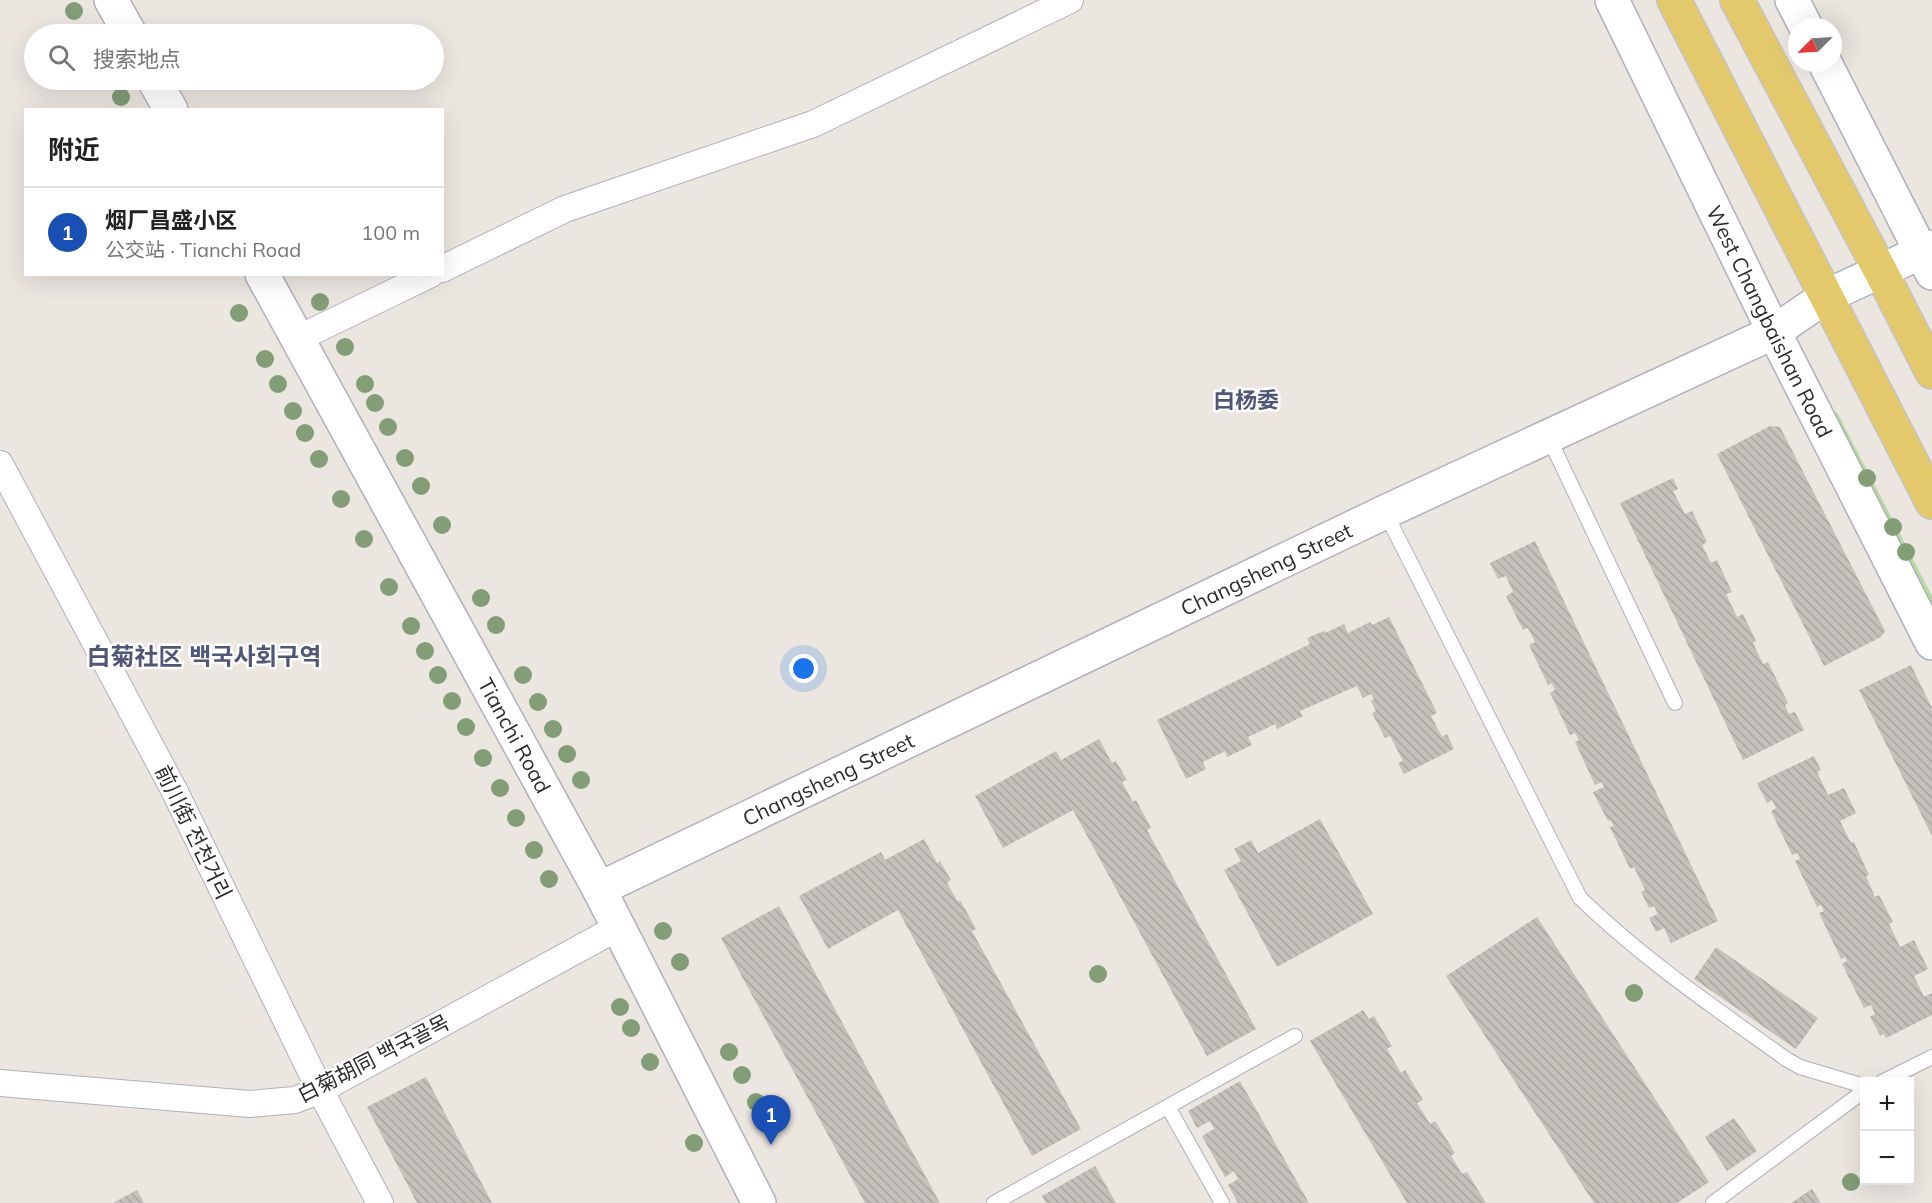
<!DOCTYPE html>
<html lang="zh">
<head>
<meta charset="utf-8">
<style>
	:root { --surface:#fff; --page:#f6f6f6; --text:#222; --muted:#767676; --line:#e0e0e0; --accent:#4f69e8 }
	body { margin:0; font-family:Mulish,"Noto Sans SC","Noto Sans KR",sans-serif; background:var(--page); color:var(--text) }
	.controls { position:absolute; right:18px; bottom:18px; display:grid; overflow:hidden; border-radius:0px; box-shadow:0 6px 24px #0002 }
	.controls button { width:54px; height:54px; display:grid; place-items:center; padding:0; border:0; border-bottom:2px solid var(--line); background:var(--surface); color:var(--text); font:30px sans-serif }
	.compass { position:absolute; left:1788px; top:18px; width:54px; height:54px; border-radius:50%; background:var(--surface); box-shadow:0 6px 24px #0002; rotate:246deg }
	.you { position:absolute; left:804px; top:669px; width:21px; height:21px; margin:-15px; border:4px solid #fff; border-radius:50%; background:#1a73e8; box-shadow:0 0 0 9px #1a73e833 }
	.badge { display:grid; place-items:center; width:39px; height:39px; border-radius:50%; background:var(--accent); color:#fff; font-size:20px; font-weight:700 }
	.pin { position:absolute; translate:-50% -50px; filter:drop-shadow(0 2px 3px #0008) }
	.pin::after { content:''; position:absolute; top:32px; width:21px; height:18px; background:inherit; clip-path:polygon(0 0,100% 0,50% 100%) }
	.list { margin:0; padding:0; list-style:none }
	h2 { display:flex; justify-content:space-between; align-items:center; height:78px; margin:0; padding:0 24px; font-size:26px }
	h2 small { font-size:20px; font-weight:400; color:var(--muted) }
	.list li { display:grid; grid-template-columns:39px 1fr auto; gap:18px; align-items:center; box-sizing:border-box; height:90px; padding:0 24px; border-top:2px solid var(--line) }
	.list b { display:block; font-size:22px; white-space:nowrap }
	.list p { margin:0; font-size:20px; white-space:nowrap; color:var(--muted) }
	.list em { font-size:20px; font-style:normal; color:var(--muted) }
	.icon { flex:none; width:33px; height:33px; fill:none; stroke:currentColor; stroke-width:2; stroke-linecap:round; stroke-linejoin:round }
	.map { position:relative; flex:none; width:1932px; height:1203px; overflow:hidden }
	.search { position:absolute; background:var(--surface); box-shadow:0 6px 24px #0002; left:24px; top:24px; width:420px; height:66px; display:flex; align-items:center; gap:15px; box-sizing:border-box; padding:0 21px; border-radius:33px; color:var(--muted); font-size:22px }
	.panel { position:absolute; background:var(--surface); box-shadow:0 6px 24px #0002; left:24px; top:108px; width:420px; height:168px; border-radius:0px }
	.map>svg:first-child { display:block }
	.green { fill:#b4dca0 }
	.building { fill:url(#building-back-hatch) }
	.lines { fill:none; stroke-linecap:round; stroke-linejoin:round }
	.lane-casing { stroke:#afb0ba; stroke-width:16 }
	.street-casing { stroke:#afb0ba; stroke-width:28 }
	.secondary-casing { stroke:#afb0ba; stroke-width:36 }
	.primary-casing { stroke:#c4c4c4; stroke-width:36 }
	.lane { stroke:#fff; stroke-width:14 }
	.street { stroke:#fff; stroke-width:26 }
	.secondary { stroke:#fff; stroke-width:33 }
	.primary { stroke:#e3c96c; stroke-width:33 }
	.tree { fill:#839d77 }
	.labels { text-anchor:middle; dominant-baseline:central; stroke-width:5; stroke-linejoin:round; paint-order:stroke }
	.street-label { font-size:21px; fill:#2b2b2b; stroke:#fff }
	.neighbourhood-label { font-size:22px; font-weight:bold; fill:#505677; stroke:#fff }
	.quarter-label { font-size:24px; font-weight:bold; fill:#505677; stroke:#fff }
</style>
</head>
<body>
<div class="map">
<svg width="1932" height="1203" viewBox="0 0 1932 1203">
	<defs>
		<pattern id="building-back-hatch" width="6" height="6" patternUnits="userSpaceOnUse" patternTransform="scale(1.5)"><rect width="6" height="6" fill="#c4c0ba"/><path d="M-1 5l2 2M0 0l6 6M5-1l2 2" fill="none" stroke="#a9a5a0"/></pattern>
	</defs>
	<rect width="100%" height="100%" fill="#ebe6df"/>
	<polygon class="green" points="1837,412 1932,596 1932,620 1831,413"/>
	<g class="building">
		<polygon points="1770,426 1780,427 1885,631 1881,637 1824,666 1717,454"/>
		<polygon points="1673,478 1678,489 1673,491 1685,514 1692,511 1707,542 1702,545 1711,563 1717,560 1732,592 1726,594 1737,617 1743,614 1756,641 1753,643 1763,664 1768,662 1788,703 1785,705 1789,714 1795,712 1804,730 1743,760 1620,503"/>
		<polygon points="1535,541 1718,921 1671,943 1664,928 1656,932 1649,918 1658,914 1654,906 1649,908 1641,892 1645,890 1634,867 1630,869 1610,827 1614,826 1610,820 1608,821 1593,792 1604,787 1602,782 1595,785 1575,742 1579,740 1575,733 1570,735 1550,693 1555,690 1552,683 1548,685 1529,645 1535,642 1528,628 1523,630 1506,596 1513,592 1506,576 1498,579 1490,563"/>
		<polygon points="1389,617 1437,713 1431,716 1442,737 1447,734 1454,749 1404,774 1398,763 1403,761 1390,736 1385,738 1372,713 1376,711 1371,701 1374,699 1371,694 1363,698 1357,686 1300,711 1303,716 1277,729 1275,724 1248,737 1252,745 1227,757 1225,751 1203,762 1206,769 1186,779 1157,720 1310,644 1307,638 1324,631 1325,633 1344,624 1348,633 1370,622 1372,625"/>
		<polygon points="1911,665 1932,708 1932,836 1859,690"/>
		<polygon points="1099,739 1112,763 1116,761 1127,780 1122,782 1133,802 1136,800 1151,828 1147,830 1256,1029 1207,1056 1073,810 1003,848 975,796 1056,751 1061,760"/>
		<polygon points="1814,756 1821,770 1817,772 1828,795 1844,788 1856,813 1840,821 1851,843 1854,842 1869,875 1866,876 1875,897 1879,895 1893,922 1889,924 1900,947 1914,940 1928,969 1914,976 1924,997 1932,993 1932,1015 1886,1038 1884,1034 1880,1035 1870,1017 1875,1014 1871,1005 1864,1008 1842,964 1847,961 1845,957 1841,959 1819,913 1824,911 1821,905 1817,907 1795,861 1800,859 1798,853 1792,855 1771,811 1776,808 1772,800 1767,803 1757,783"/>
		<polygon points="1320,819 1373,914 1277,967 1224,870 1241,861 1234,849 1251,840 1258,853"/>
		<polygon points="924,839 937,863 940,861 951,880 947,883 958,902 960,900 976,929 972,931 1081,1129 1032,1156 898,910 828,949 799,896 881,852 885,860"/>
		<polygon points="779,906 940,1203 865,1203 721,938"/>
		<polygon points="1537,917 1709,1182 1677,1203 1594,1203 1446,976"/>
		<polygon points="1716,947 1818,1018 1796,1049 1694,979"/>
		<polygon points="1363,1010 1369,1019 1374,1016 1392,1046 1387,1049 1401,1073 1405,1070 1423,1100 1417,1103 1430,1124 1435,1121 1455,1153 1451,1156 1462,1174 1467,1172 1486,1203 1407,1203 1310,1041"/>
		<polygon points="426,1077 492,1203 417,1203 367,1107"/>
		<polygon points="1240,1081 1309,1203 1238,1203 1228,1185 1238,1179 1234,1171 1225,1177 1202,1136 1214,1129 1210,1121 1197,1128 1188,1111"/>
		<polygon points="1734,1118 1757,1151 1727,1171 1705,1137"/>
		<polygon points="1095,1166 1116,1203 1046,1203 1042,1196"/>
		<polygon points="1812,1189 1821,1203 1791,1203"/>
		<polygon points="137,1190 144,1203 113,1203"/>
	</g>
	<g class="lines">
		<g class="lane-casing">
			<g id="lane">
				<polyline points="1548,436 1675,703"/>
				<path d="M1385,512L1580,898C1643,959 1715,1008 1786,1059L1800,1067L1864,1086"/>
				<polyline points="1882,1082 1932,1057"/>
				<polyline points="1168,1107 1222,1203"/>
				<polyline points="994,1203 1295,1036"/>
				<polyline points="1713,1203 1864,1091"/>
			</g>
		</g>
		<g class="street-casing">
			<g id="street">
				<polyline points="442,269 565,209 813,124 1070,0"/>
				<polyline points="297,339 431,274"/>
				<polyline points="0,464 174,790 320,1090 380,1203"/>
				<polyline points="0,1083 250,1104 295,1100 320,1090 617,928"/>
			</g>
		</g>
		<g class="secondary-casing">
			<g id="secondary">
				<polyline points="111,0 130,34"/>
				<path id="s1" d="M1612,0L1774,332L1932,643"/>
				<polyline points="1792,0 1806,27"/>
				<polyline points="1825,63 1932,273"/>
				<polyline points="154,80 171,110"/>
				<path id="s2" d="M262,274L599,889L759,1203"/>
				<path id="s3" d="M599,889L1385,512L1774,332L1825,297L1932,247"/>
			</g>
		</g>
		<g class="primary-casing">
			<g id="primary">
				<polyline points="1674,0 1932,502"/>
				<polyline points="1737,0 1880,270 1932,372"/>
			</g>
		</g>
		<use href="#lane" class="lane"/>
		<use href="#street" class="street"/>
		<use href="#secondary" class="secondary"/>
		<use href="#primary" class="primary"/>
	</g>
	<g class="tree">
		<circle cx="74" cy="11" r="9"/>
		<circle cx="121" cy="97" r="9"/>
		<circle cx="320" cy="302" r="9"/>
		<circle cx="239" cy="313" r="9"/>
		<circle cx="345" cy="347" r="9"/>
		<circle cx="265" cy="359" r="9"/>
		<circle cx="278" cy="384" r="9"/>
		<circle cx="365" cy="384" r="9"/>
		<circle cx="375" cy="403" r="9"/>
		<circle cx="293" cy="411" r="9"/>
		<circle cx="388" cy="427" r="9"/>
		<circle cx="305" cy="433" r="9"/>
		<circle cx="405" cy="458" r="9"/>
		<circle cx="319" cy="459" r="9"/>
		<circle cx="1867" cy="478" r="9"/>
		<circle cx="421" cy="486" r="9"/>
		<circle cx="341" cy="499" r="9"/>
		<circle cx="442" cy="525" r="9"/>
		<circle cx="1893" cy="527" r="9"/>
		<circle cx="364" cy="539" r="9"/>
		<circle cx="1906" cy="552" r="9"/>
		<circle cx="389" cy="587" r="9"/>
		<circle cx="481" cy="598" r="9"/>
		<circle cx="496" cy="625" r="9"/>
		<circle cx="411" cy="626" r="9"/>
		<circle cx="425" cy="651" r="9"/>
		<circle cx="438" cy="675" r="9"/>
		<circle cx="523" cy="675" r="9"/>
		<circle cx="452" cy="701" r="9"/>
		<circle cx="538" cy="702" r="9"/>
		<circle cx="466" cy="727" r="9"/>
		<circle cx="553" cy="729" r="9"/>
		<circle cx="567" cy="754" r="9"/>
		<circle cx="483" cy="758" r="9"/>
		<circle cx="581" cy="780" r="9"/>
		<circle cx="500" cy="788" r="9"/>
		<circle cx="516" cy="818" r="9"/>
		<circle cx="534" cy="850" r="9"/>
		<circle cx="549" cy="879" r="9"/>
		<circle cx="663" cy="931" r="9"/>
		<circle cx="680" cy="962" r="9"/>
		<circle cx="1098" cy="974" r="9"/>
		<circle cx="1634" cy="993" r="9"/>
		<circle cx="620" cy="1007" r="9"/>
		<circle cx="631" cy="1028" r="9"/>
		<circle cx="729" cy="1052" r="9"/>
		<circle cx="650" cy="1062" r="9"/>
		<circle cx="742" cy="1075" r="9"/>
		<circle cx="756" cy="1102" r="9"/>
		<circle cx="694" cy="1143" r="9"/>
		<circle cx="1851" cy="1182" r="9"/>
	</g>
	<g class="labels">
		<g class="street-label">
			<text stroke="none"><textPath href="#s1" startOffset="358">West Changbaishan Road</textPath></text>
			<text stroke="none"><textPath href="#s3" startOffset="740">Changsheng Street</textPath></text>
			<text stroke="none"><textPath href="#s2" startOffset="526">Tianchi Road</textPath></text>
			<text stroke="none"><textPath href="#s3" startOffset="254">Changsheng Street</textPath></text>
			<text transform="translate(194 832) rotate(64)">前川街 전천거리</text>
			<text transform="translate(373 1058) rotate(-27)">白菊胡同 백국골목</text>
		</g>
		<g class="neighbourhood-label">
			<text x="1246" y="400">白杨委</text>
		</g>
		<g class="quarter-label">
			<text x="204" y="656">白菊社区 백국사회구역</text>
		</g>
	</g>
</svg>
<div class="controls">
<button>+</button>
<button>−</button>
</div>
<svg class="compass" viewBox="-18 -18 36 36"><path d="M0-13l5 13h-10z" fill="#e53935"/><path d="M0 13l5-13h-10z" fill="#767676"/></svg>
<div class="you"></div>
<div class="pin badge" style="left:771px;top:1145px;background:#1a4fb4">1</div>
<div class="search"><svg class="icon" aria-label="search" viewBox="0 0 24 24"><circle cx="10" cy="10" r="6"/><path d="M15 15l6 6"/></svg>搜索地点</div>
<section class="panel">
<h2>附近<small></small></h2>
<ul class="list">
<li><span class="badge" style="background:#1a4fb4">1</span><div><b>烟厂昌盛小区</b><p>公交站 · Tianchi Road</p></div><em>100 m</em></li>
</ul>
</section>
</div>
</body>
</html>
